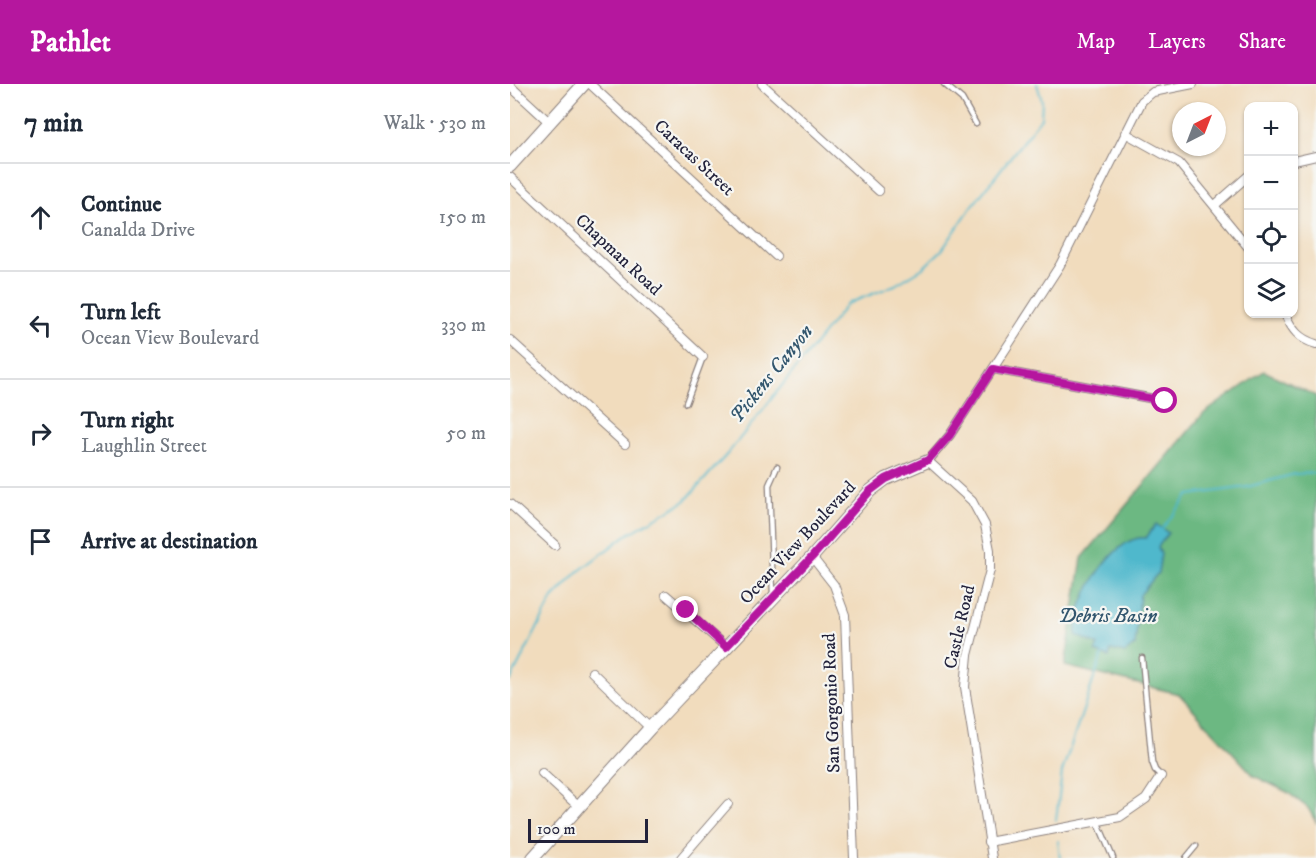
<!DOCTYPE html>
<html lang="en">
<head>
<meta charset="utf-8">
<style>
	:root { --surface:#fff; --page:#f2f2f3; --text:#1f2937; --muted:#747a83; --line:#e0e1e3; --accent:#b5179e }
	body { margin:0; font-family:"IM FELL DW Pica",serif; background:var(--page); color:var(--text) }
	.controls { position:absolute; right:18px; top:18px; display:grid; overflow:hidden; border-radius:12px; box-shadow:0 2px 4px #0004 }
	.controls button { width:54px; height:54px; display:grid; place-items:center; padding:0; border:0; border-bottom:2px solid var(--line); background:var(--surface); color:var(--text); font:30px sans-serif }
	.compass { position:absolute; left:662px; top:18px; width:54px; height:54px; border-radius:50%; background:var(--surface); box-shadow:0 2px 4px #0004; rotate:42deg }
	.scale { position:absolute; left:18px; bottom:15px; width:120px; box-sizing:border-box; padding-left:6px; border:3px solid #22223b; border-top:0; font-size:16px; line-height:21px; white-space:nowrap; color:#22223b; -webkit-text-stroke:4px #f6f6f2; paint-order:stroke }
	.stop { position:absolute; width:18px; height:18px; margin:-14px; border:4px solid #b5179e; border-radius:50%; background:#fff }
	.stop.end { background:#b5179e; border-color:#fff; box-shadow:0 2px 6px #0008 }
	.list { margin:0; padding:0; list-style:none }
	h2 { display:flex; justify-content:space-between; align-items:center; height:78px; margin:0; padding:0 24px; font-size:26px }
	h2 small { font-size:20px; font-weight:400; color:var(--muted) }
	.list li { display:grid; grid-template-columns:39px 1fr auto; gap:18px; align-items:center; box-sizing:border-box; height:108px; padding:0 24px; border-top:2px solid var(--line) }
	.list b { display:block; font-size:22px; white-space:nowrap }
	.list p { margin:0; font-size:20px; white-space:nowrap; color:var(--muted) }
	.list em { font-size:20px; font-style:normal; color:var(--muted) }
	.icon { flex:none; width:33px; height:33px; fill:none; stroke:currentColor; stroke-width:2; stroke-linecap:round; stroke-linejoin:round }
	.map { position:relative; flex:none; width:806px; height:774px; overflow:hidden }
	header { display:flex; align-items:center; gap:36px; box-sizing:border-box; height:84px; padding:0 30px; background:var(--accent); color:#fff }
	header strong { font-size:28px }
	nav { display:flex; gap:33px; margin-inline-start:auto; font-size:21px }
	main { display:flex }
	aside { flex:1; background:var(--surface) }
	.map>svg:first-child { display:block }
	.forest { fill:#6cb882; stroke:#476d5e; stroke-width:1.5 }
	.water { fill:#4fb8cc; stroke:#386d84; stroke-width:1.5 }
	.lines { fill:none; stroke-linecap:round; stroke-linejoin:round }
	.stream { stroke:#4fb8cc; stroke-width:2 }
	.lane-casing { stroke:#8a7f7c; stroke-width:7 }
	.street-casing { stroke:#8a7f7c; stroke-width:10 }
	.secondary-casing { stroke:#8a7f7c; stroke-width:14 }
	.lane { stroke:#fff; stroke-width:4.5 }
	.street { stroke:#fff; stroke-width:8 }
	.secondary { stroke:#fff; stroke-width:12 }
	.route { stroke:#b5179e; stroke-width:8 }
	.labels { text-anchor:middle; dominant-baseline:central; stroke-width:4.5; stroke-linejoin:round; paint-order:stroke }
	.street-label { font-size:18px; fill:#22223b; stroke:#f6f6f2 }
	.water-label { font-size:20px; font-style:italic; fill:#32566e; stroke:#f6f6f2 }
</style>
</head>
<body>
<header>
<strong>Pathlet</strong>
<nav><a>Map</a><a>Layers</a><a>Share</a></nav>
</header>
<main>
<aside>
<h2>7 min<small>Walk · 530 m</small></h2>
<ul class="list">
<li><svg class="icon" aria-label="ahead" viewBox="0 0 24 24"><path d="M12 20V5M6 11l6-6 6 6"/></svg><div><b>Continue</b><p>Canalda Drive</p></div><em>150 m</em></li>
<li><svg class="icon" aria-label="left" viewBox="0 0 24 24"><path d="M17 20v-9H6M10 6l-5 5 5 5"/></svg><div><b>Turn left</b><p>Ocean View Boulevard</p></div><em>330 m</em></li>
<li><svg class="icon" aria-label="right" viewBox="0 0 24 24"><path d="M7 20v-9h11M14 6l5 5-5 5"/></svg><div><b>Turn right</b><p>Laughlin Street</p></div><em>50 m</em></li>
<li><svg class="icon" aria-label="arrive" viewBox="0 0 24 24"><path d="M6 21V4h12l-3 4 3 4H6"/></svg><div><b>Arrive at destination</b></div></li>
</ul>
</aside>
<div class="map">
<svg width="806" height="774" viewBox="0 0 806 774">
	<rect width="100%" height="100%" fill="#f6f6f2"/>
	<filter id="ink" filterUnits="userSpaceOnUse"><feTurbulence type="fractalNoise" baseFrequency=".0167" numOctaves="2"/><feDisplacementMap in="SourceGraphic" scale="12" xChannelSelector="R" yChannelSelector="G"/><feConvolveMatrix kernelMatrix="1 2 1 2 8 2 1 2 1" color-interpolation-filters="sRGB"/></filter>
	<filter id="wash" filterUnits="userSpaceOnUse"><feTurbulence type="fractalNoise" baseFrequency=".008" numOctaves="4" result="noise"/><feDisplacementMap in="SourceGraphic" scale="24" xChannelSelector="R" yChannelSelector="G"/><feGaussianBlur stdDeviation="1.35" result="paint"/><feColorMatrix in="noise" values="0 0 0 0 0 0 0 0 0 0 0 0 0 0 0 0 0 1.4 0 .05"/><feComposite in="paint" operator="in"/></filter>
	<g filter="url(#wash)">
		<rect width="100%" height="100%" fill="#f1dcbd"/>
		<polygon class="forest" points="754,287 806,312 806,738 798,724 777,708 744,692 669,610 555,582 572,474 693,330"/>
		<path class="water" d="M646,440L658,449L648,463L651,470L648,489L630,511L625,561L615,569L601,566L599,573L585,568L588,561L566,551C562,523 603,449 636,454Z"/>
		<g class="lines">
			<g class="stream">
				<polyline points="651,446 679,411 737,403 785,390 806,389"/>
				<polyline points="0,597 43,514 69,487 115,452 175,417 219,368 337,220 385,201 413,184 432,166 460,125 531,34 532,17 527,0"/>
				<polyline points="546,736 552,688 592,571"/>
				<polyline points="548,757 550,774"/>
			</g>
		</g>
	</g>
	<g filter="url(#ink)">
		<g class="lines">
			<g class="lane-casing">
				<g id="lane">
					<polyline points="434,0 452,15 466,40"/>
					<polyline points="176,319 193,273"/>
					<polyline points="263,510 259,401 267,383"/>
					<polyline points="632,574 642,678 645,686 651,692"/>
					<polyline points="588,739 603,774"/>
					<polyline points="676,774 686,762"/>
				</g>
			</g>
			<g class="street-casing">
				<g id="street">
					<polyline points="80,0 266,172"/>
					<polyline points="252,0 369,107"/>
					<polyline points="0,2 39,38"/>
					<polyline points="615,49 669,79 738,163"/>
					<polyline points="784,77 806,72"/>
					<polyline points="0,93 193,273"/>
					<polyline points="705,121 738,92"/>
					<path d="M775,230C782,246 789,255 806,260"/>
					<polyline points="0,256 115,360"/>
					<polyline points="483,285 655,317"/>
					<polyline points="0,420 45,461"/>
					<polyline points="302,473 324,501 335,531 344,774"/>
					<polyline points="156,511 216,563"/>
					<polyline points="82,588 140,644"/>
					<polyline points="32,689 69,723"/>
					<polyline points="478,758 610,733 636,715 651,692"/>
					<polyline points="171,774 218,720"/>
					<polyline points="482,774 455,603 458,571 480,486 480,466 475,441 462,417 418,377 440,351 550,181 632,17 643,8 683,0"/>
				</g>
			</g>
			<g class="secondary-casing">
				<g id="secondary">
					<polyline points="0,82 74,0"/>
					<polyline points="23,774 140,644 302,473 360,407 376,395 418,377"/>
				</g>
			</g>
			<use href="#lane" class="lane"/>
			<use href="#street" class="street"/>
			<use href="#secondary" class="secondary"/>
		</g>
	</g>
	<g class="lines" filter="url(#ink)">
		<polyline class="route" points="176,526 216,563 302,473 360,407 376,395 418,376 440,351 483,285 655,317"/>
	</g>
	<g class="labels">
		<g class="street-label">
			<text transform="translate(184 74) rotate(43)">Caracas Street</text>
			<text transform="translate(108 171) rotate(43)">Chapman Road</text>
			<text transform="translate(288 459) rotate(-47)">Ocean View Boulevard</text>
			<text transform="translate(450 543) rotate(-77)">Castle Road</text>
			<text transform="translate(322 619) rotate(-92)">San Gorgonio Road</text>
		</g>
		<g class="water-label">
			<text transform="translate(262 290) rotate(-51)">Pickens Canyon</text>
			<text x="598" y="532">Debris Basin</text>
		</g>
	</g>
</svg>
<div class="controls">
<button>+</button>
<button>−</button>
<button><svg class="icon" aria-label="locate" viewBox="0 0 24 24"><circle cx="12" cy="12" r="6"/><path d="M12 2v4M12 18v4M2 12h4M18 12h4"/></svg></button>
<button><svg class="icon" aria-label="layers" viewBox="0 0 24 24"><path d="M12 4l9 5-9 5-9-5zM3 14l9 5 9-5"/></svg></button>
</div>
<svg class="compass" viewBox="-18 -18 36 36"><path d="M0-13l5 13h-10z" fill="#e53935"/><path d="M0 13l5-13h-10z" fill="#747a83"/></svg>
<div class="scale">100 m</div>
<div class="stop" style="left:655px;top:317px"></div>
<div class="stop end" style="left:176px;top:526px"></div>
</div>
</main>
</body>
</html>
